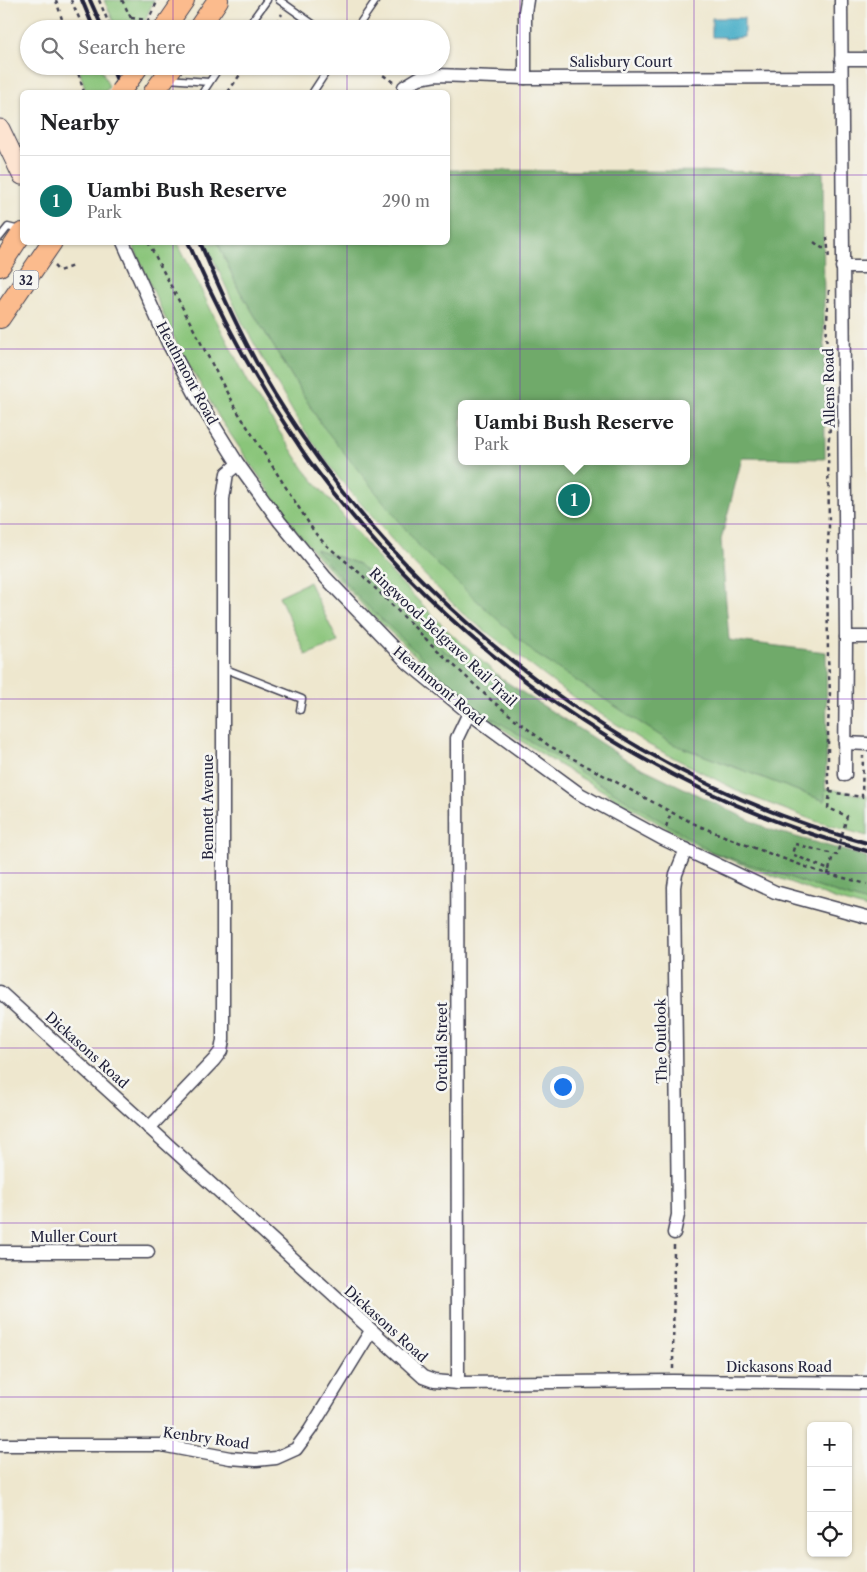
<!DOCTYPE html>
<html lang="en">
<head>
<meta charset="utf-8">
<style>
	:root { --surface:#fff; --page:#f2f2f2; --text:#202124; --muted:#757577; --line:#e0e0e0; --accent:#0f766e }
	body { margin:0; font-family:"Libre Caslon Text",serif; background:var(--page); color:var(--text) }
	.controls { position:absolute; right:15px; bottom:15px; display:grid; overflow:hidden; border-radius:8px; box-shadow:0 1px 4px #0004 }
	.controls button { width:45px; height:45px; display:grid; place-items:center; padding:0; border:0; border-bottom:1px solid var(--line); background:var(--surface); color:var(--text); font:25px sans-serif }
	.you { position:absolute; left:562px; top:1086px; width:18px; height:18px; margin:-12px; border:4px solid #fff; border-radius:50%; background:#1a73e8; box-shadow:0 0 0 8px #1a73e833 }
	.badge { display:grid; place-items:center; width:32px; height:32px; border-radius:50%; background:var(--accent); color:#fff; font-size:16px; font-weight:700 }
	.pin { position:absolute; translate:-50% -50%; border:2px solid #fff; box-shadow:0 1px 5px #0006 }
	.popup { position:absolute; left:458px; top:400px; width:232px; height:65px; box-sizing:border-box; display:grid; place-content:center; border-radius:8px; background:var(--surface); filter:drop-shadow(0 1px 4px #0005); font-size:16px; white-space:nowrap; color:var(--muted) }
	.popup b { font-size:19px; color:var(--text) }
	.popup::after { content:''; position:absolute; left:50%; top:100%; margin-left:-10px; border:10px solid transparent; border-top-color:var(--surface) }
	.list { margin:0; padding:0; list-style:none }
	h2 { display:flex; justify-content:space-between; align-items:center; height:65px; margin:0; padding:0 20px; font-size:21px }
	h2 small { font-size:16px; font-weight:400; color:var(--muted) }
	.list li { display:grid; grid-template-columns:32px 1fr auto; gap:15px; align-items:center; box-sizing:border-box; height:90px; padding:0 20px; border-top:1px solid var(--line) }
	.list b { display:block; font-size:19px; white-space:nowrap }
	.list p { margin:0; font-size:16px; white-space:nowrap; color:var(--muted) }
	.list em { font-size:16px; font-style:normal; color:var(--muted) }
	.icon { flex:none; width:28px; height:28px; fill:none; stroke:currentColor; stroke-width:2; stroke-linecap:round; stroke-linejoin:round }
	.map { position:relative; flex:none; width:867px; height:1572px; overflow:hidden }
	.search { position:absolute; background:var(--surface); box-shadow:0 1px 4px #0004; left:20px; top:20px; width:430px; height:55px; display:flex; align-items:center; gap:12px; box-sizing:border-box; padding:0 18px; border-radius:28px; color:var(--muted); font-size:19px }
	.panel { position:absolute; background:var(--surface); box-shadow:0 1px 4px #0004; left:20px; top:90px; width:430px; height:155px; border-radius:8px }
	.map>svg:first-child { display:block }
	.green { fill:#8ac57a; stroke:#56745a }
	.forest { fill:#6faa6a; stroke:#486652; fill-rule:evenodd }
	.water { fill:#47adc7; stroke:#346881 }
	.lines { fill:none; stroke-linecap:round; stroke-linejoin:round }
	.lane-casing { stroke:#414051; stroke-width:9 }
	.street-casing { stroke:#414051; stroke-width:15 }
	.secondary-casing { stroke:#414051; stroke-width:21 }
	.primary-casing { stroke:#414051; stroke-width:22 }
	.path { stroke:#414051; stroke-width:2.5; stroke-dasharray:4 4; stroke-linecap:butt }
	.lane { stroke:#fff; stroke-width:6 }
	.street { stroke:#fff; stroke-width:12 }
	.secondary { stroke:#fde4d1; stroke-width:19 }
	.primary { stroke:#fbbb8d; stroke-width:20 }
	.rail { stroke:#22223b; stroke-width:4 }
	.primary-bridge-casing { stroke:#414051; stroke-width:22; stroke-linecap:butt }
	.primary-bridge { stroke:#fbbb8d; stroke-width:20 }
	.grid { fill:none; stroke:#7b2cbf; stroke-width:1; stroke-opacity:0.55 }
	.labels { text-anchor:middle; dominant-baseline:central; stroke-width:5; stroke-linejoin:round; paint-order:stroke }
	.shield { fill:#f6f6f2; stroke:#626272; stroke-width:1 }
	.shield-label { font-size:12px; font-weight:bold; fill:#22223b }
	.street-label { font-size:14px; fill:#22223b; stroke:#f6f6f2 }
</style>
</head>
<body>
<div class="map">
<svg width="867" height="1572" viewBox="0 0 867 1572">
	<rect width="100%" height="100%" fill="#f6f6f2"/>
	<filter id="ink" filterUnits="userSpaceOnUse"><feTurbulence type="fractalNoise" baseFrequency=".02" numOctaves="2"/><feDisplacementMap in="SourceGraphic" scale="10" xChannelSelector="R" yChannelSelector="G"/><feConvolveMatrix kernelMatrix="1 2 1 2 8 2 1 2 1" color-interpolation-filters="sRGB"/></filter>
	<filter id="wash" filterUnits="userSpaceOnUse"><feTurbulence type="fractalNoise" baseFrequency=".0096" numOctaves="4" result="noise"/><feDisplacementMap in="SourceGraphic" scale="20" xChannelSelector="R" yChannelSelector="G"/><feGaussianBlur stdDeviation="1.12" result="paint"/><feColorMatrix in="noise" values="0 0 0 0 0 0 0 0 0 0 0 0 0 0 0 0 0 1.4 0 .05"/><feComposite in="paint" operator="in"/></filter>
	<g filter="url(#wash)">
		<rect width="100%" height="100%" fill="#eee7ce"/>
		<g class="green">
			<polygon points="104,0 154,0 141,29 112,29 110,24 114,22"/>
			<polygon points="78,66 100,66 109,87 105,92 86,92"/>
			<polygon points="132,243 178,243 212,312 254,393 304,469 383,564 447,630 502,679 444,651 359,564 316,549 361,600 712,852 867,903 867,909 837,900 702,849 559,765 476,712 368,611 320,559 294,528 220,419 173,336"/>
			<polygon points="206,243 218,243 238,288 321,424 534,653 673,744 825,801 825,788 867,796 867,836 818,822 744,794 649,745 563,690 462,613 405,555 337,476 298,421 242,322"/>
			<polygon points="309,582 338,642 306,655 279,596"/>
		</g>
		<g class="forest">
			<path d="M448,170L823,172L825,459L742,458L721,540L729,640L826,652L827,732L825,801L673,744L534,653L424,552L321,424L238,288L218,243L448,242ZM462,404H686V461H462Z"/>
			<polygon points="315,549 359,564 444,651 502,679 630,762 768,829 867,857 867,903 712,852 477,709 361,600"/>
		</g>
		<polygon class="water" points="712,18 744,18 744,37 725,39 725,37 712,37"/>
	</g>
	<g filter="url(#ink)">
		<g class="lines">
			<g class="lane-casing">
				<g id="lane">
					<polyline points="279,0 320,29"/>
					<polyline points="246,29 267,0"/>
					<polyline points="356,29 376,0"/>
					<polyline points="168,79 209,82"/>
					<polyline points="203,92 220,66"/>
					<polyline points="313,92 330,66"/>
					<polyline points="0,237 8,227 20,230"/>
					<polyline points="223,668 302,699 300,710"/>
				</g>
			</g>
			<g class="street-casing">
				<g id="street">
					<polyline points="841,0 846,637 845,775"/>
					<polyline points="841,59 867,59"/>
					<polyline points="525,78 525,12 527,0"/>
					<polyline points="404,87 419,78 436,75 525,78 841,77"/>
					<polyline points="123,242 168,343 200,403 238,464 280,522 326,578 408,663 469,713 580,794 661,838 775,892 867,917"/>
					<polyline points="842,267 867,267"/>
					<polyline points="846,637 867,637"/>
					<polyline points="845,743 867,744"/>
					<polyline points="0,992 423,1377 434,1381 458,1383 673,1381 867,1383"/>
					<polyline points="149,1128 214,1060 221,1051 223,1040 223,499 227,473 238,464"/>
					<polyline points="674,1233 678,1215 674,887 676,874 686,849"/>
					<polyline points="0,1252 148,1252"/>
					<polyline points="458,1383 457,738 469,713"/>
					<polyline points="0,1445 161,1445 230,1458 256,1460 276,1458 296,1449 310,1430 371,1331"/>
				</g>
			</g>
			<g class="secondary-casing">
				<polyline id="secondary" points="0,129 22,175"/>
			</g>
			<g class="primary-casing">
				<g id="primary">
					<polyline points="164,29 184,0"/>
					<polyline points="198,29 218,0"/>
					<polyline points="154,92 173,66"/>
					<polyline points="0,266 22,233"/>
					<polyline points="0,318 52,242"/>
				</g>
			</g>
			<g class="path">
				<polyline points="56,0 65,29"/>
				<polyline points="71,0 84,29"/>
				<polyline points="99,0 109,24"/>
				<polyline points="122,0 131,18 134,29"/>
				<polyline points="131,18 148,20"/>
				<polyline points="144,29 158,0"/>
				<polyline points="272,29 282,14"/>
				<polyline points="76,66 84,92"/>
				<polyline points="370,66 393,82"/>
				<polyline points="175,89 180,92"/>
				<polyline points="228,92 246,66"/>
				<polyline points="827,237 829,260"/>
				<polyline points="148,242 234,406 315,533 326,545 361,574 431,644 491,700 548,745 671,812 699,826 741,843 817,871 867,884"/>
				<polyline points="814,242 822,248 828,248"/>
				<polyline points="54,266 59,271 73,266"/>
				<path d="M829,290C827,320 824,353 830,382"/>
				<polyline points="830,792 828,775 828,726 830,692 828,657 827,556 829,527 828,449 830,427"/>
				<polyline points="666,827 671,812"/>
				<polyline points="829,870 833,855"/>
				<polyline points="828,875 829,870 792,854 795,844 837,855 847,816 828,808 830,792 862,797 863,756"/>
				<polyline points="673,1369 674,1245"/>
			</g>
			<use href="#lane" class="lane"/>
			<use href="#street" class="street"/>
			<use href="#secondary" class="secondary"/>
			<use href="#primary" class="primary"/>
			<g class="rail">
				<polyline points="82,0 94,29"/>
				<polyline points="90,0 103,29"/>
				<polyline points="111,66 122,92"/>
				<polyline points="120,66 131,92"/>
				<path d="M188,242C216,306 248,368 286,426C295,439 303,453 313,466C450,650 644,790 867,851"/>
				<path d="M200,242C224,300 250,357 284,409C416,615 630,779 867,843"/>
			</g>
			<g class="primary-bridge-casing">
				<polyline id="primary-bridge" points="120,92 138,67"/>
			</g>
			<use href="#primary-bridge" class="primary-bridge"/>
		</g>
	</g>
	<path class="grid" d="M173,0V29M347,0V29M520,0V1572M694,0V1572M173,66V92M347,66V92M0,175H22M448,175H867M173,242V1572M347,242V1572M0,349H867M0,524H867M0,699H867M0,873H867M0,1048H867M0,1223H867M0,1397H867"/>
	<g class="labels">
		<rect class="shield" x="13.5" y="270.5" width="25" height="19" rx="4"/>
		<g class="shield-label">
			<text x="26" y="280">32</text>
		</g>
		<g class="street-label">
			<text x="621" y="62">Salisbury Court</text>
			<text transform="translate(187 373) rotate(62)">Heathmont Road</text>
			<text transform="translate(829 388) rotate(-91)">Allens Road</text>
			<text transform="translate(443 637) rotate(43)">Ringwood-Belgrave Rail Trail</text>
			<text transform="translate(439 686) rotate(40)">Heathmont Road</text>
			<text transform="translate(208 807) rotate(-90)">Bennett Avenue</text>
			<text transform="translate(661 1041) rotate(-91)">The Outlook</text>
			<text transform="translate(442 1047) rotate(-90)">Orchid Street</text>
			<text transform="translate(87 1050) rotate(42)">Dickasons Road</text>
			<text x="74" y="1237">Muller Court</text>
			<text transform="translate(386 1324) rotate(42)">Dickasons Road</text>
			<text x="779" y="1367">Dickasons Road</text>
			<text transform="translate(206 1438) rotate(8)">Kenbry Road</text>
		</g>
	</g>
</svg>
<div class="controls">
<button>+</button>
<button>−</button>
<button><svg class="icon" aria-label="locate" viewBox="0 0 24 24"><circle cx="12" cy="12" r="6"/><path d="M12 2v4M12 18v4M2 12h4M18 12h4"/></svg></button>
</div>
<div class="you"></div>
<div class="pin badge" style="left:574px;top:500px">1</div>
<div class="popup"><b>Uambi Bush Reserve</b>Park</div>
<div class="search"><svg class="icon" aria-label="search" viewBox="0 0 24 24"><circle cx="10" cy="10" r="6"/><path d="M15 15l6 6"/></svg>Search here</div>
<section class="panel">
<h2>Nearby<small></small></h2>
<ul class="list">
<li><span class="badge">1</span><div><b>Uambi Bush Reserve</b><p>Park</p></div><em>290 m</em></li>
</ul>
</section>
</div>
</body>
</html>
